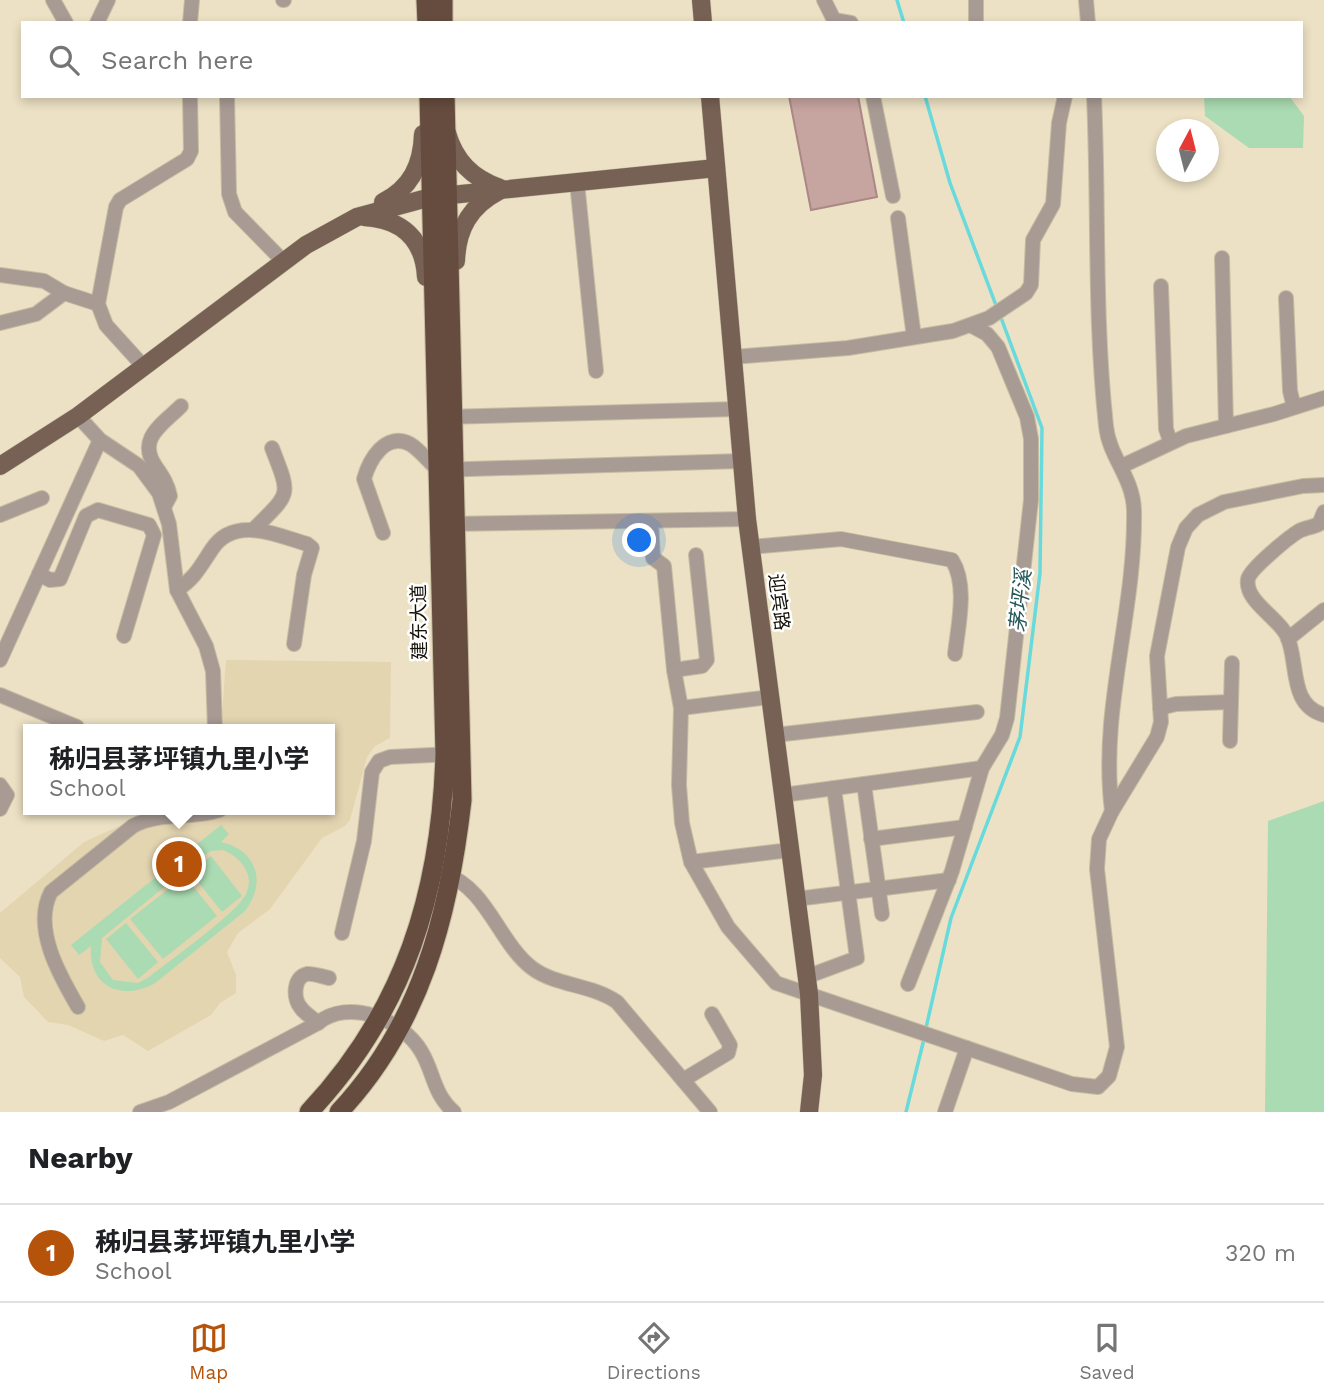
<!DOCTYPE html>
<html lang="en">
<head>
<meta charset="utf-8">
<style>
	:root { --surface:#fff; --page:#f2f2f2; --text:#202124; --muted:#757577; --line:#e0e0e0; --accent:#b45309 }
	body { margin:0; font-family:"Work Sans","Noto Sans SC",sans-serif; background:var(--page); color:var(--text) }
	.compass { position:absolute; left:1156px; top:119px; width:63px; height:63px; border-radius:50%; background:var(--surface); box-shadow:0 4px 10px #0003; rotate:7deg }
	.you { position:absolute; left:640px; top:541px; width:24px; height:24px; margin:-18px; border:5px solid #fff; border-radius:50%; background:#1a73e8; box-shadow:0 0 0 10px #1a73e833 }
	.badge { display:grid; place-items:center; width:46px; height:46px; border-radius:50%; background:var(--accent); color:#fff; font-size:23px; font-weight:700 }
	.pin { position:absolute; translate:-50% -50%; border:4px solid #fff; box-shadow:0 2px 7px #0006 }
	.popup { position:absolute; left:23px; top:724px; width:312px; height:91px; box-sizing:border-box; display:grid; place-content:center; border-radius:0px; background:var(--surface); filter:drop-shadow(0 2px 5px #0005); font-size:23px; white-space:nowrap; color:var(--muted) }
	.popup b { font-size:26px; color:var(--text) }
	.popup::after { content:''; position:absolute; left:50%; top:100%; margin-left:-14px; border:14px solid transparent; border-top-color:var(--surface) }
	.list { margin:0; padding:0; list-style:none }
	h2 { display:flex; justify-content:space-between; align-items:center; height:91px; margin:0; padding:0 28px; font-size:30px }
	h2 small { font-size:23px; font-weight:400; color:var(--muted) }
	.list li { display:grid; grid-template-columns:46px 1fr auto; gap:21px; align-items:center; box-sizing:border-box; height:98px; padding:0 28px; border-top:2px solid var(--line) }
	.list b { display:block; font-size:26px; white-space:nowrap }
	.list p { margin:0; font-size:23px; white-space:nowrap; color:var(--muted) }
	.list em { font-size:23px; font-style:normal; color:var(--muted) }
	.icon { flex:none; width:38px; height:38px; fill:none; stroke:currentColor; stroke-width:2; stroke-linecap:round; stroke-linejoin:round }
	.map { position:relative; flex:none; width:1324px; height:1112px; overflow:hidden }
	.search { position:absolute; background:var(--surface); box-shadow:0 4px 10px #0003; left:21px; right:21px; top:21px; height:77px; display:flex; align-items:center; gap:18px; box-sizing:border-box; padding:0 24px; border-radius:0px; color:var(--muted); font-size:26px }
	.sheet { height:189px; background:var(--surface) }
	nav { display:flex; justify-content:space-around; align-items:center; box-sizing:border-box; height:98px; border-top:2px solid var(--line); background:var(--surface); font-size:19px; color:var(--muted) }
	nav a { display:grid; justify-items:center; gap:4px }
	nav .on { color:var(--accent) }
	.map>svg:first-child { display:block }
	.built { fill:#e4d5b1 }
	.green { fill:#abdbb2; fill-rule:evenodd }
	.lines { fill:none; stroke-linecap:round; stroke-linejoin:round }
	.stream { stroke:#68dadc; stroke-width:3.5 }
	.building { fill:#c6a4a0; stroke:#aa8985; stroke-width:2 }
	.minor-casing { stroke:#c5bca2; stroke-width:16 }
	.major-casing { stroke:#c5bca2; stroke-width:19 }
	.highway-casing { stroke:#c5bca2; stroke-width:21 }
	.minor { stroke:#a89b94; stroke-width:14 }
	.major { stroke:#776155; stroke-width:18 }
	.highway { stroke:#654c3e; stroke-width:19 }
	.labels { text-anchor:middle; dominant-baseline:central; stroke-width:5; stroke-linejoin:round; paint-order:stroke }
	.street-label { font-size:19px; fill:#151107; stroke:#fff }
	.water-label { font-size:21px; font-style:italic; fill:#265859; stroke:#fff }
</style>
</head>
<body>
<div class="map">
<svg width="1324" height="1112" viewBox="0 0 1324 1112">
	<rect width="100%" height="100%" fill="#ece1c4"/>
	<polygon class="built" points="226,660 391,662 390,738 375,746 367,757 350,820 345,826 322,838 270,909 238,933 227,952 236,975 236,993 220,1003 211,1015 148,1051 123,1035 104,1041 68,1025 48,1022 24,997 20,977 0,958 0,913 84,842 148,813 171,810 330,810 330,729 221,729"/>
	<g class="green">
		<polygon points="1204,96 1289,96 1304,116 1303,148 1249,148 1205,116"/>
		<polygon points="1324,801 1324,1112 1265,1112 1268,821"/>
		<path d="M221,825L229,834L221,842C257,850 267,882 245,911L154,984C121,1001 88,987 91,946L79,955L71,945ZM223,850C242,858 256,876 245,896C234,915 169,961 149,977L138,983L113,980L100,962L102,938L201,857L211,851Z"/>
		<polygon points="211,856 242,896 222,912 190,872"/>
		<polygon points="185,876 217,916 163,959 130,919"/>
		<polygon points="126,923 158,962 138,979 106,939"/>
	</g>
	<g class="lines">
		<g class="stream">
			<polyline points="897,0 904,23"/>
			<polyline points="925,96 950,183 997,308"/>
			<polyline points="926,1028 951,918 1020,737 1040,573 1042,428 1000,315"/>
			<polyline points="906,1112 924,1039"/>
		</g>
	</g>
	<polygon class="building" points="789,96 858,96 877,197 811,210"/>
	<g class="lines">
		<g class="minor-casing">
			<g id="minor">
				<polyline points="53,0 66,23"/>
				<polyline points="283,0 284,0"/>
				<polyline points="824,0 834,20 851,23"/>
				<polyline points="976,0 976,23"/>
				<polyline points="1086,0 1088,23"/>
				<polyline points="97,23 108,0"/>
				<polyline points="190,23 192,0"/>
				<polyline points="227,96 229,194 235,212 283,261"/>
				<polyline points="873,96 893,196"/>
				<path d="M1094,96C1099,206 1094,316 1106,426C1109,457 1133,477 1134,510C1136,612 1099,709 1112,811"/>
				<polyline points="577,182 596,371"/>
				<polyline points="898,218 914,337"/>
				<polyline points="1222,258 1226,426"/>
				<polyline points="0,275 44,281 64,293 98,304"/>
				<polyline points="1161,286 1166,429 1170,441"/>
				<polyline points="1286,298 1290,391 1294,407"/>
				<polyline points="0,323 36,314 64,293"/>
				<polyline points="733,357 848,348 953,331 989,318 1026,293 1031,285 1033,240 1053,204 1059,123 1065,96"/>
				<polyline points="144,367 106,325 98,304 116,207 120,200 187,159 191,151 190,96"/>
				<polyline points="78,416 100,440 139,466 159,493 169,524 177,590 206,646 213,671 215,729"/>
				<polyline points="445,417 737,409"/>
				<polyline points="1122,466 1186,436 1274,414 1324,398"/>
				<path d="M164,507L170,496C168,485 163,477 156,467C136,439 162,425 181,406"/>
				<path d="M1324,512L1319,524C1313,527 1305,528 1299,531C1289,537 1250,569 1248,579C1244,601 1279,618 1287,636C1299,662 1288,705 1324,715"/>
				<polyline points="0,515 42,498"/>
				<polyline points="651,521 653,558 664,566 674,670 681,708"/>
				<polyline points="448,524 747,519"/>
				<path d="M254,529C291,492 291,497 272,448"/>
				<path d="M383,533L364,479C369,461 385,431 410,444C419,449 430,463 438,470L742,461"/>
				<path d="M750,547L841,539L952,560C968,585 958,626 955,654"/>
				<polyline points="39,574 50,580 60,579 86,516 98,510 149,525 154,535 124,636"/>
				<path d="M177,590C195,578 200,567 212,549C234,515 277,535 307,544L312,548L304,575L294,644"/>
				<polyline points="1288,639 1324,610"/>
				<polyline points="0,660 100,440"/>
				<polyline points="674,670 702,666 707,660 696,555"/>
				<polyline points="0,695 77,727"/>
				<polyline points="770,697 681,708 679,785 682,823 691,862 728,927 776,983 1072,1084 1098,1087 1109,1076 1117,1047 1097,869 1099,839 1112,811 1157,737 1161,722 1157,656 1178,547 1186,528 1198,515 1224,502 1303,486 1324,485"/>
				<polyline points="1160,708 1176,704 1231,702"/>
				<polyline points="775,735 977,712"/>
				<polyline points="1230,741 1232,663"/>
				<polyline points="864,784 882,914"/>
				<polyline points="0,785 7,795 0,809"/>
				<polyline points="783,795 982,768"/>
				<polyline points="871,839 965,827"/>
				<polyline points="691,862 790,850"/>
				<path d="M445,874C487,888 499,943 532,968C556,986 591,984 617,1002L710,1112"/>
				<polyline points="796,899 949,880"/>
				<polyline points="342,933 364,841 372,772 379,761 390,757 453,754"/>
				<polyline points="806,977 857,958 834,788"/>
				<polyline points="908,984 952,871 982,768 1002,735 1007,718 1031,500 1031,439 1027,417 998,347 987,334 972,326"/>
				<path d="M78,1007C60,976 32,928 51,892L133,826C161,811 191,820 220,810"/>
				<path d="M318,1023C313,1018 305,1014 301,1008C293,999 293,977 307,974C313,973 323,977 329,978"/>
				<polyline points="683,1080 728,1053 730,1045 712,1014"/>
				<path d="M140,1112L169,1102L318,1023C348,998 402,1019 421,1051C434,1072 433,1094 454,1112"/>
				<polyline points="945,1112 967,1048"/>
			</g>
		</g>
		<g class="major-casing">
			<g id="major">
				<polyline points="701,0 703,23"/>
				<polyline points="710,96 747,519 809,994 813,1075 809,1112"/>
				<path d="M447,133C455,161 472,178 500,188"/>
				<path d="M383,202C411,188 422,165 423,134"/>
				<path d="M364,217C402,219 424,239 426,277"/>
				<path d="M456,261C457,229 470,206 499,191"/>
				<polyline points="0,466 78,416 306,245 357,217 431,197 716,168"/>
			</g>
		</g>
		<g class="highway-casing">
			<g id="highway">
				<polyline points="426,0 427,23"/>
				<polyline points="443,0 443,23"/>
				<path d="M309,1112C405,1010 441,892 445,754L429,96"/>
				<path d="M339,1112C421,1025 449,915 462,800L445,96"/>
			</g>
		</g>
		<use href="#minor" class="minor"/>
		<use href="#major" class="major"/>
		<use href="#highway" class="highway"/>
	</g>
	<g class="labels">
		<g class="street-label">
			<text transform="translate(779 602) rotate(83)">迎宾路</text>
			<text transform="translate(419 622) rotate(-91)">建东大道</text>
		</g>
		<g class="water-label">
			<text transform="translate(1020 601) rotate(-84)">茅坪溪</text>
		</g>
	</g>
</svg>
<svg class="compass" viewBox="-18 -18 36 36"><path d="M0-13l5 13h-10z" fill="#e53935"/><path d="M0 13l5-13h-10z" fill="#757577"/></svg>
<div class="you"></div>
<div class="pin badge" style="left:179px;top:864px">1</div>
<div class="popup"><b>秭归县茅坪镇九里小学</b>School</div>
<div class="search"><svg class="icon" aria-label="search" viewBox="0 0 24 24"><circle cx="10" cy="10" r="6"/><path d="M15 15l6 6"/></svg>Search here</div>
</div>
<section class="sheet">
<h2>Nearby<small></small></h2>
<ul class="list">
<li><span class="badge">1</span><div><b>秭归县茅坪镇九里小学</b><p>School</p></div><em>320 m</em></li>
</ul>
</section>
<nav>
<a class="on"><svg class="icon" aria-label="map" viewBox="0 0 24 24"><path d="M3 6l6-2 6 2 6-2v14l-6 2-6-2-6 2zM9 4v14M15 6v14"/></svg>Map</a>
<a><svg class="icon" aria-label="directions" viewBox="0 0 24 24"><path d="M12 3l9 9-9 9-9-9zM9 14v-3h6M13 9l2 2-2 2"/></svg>Directions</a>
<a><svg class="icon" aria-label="saved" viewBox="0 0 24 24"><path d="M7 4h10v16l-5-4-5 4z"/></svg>Saved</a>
</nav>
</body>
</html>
